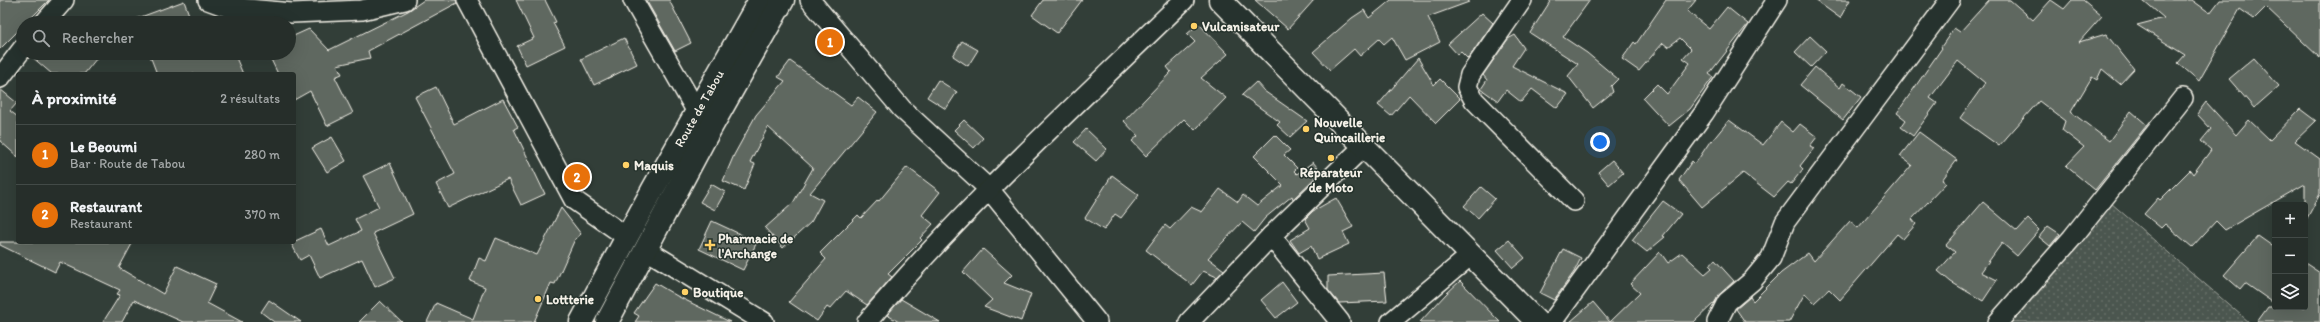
<!DOCTYPE html>
<html lang="fr">
<head>
<meta charset="utf-8">
<style>
	:root { --surface:#262e2a; --page:#2e3632; --text:#f1f3f6; --muted:#a4a8a8; --line:#424a47; --accent:#ffd166 }
	body { margin:0; font-family:Itim,sans-serif; background:var(--page); color:var(--text) }
	.controls { position:absolute; right:12px; bottom:12px; display:grid; overflow:hidden; border-radius:4px; box-shadow:0 4px 16px #0002 }
	.controls button { width:36px; height:36px; display:grid; place-items:center; padding:0; border:0; border-bottom:1px solid var(--line); background:var(--surface); color:var(--text); font:20px sans-serif }
	.you { position:absolute; left:1600px; top:142px; width:14px; height:14px; margin:-10px; border:3px solid #fff; border-radius:50%; background:#1a73e8; box-shadow:0 0 0 6px #1a73e833 }
	.badge { display:grid; place-items:center; width:26px; height:26px; border-radius:50%; background:var(--accent); color:#fff; font-size:13px; font-weight:700 }
	.pin { position:absolute; translate:-50% -50%; border:2px solid #fff; box-shadow:0 1px 4px #0006 }
	.list { margin:0; padding:0; list-style:none }
	h2 { display:flex; justify-content:space-between; align-items:center; height:52px; margin:0; padding:0 16px; font-size:17px }
	h2 small { font-size:13px; font-weight:400; color:var(--muted) }
	.list li { display:grid; grid-template-columns:26px 1fr auto; gap:12px; align-items:center; box-sizing:border-box; height:60px; padding:0 16px; border-top:1px solid var(--line) }
	.list b { display:block; font-size:15px; white-space:nowrap }
	.list p { margin:0; font-size:13px; white-space:nowrap; color:var(--muted) }
	.list em { font-size:13px; font-style:normal; color:var(--muted) }
	.icon { flex:none; width:22px; height:22px; fill:none; stroke:currentColor; stroke-width:2; stroke-linecap:round; stroke-linejoin:round }
	.map { position:relative; flex:none; width:2320px; height:322px; overflow:hidden }
	.search { position:absolute; background:var(--surface); box-shadow:0 4px 16px #0002; left:16px; top:16px; width:280px; height:44px; display:flex; align-items:center; gap:10px; box-sizing:border-box; padding:0 14px; border-radius:22px; color:var(--muted); font-size:15px }
	.panel { position:absolute; background:var(--surface); box-shadow:0 4px 16px #0002; left:16px; top:72px; width:280px; height:172px; border-radius:4px }
	.map>svg:first-child { display:block }
	.park { fill:url(#park-dots); stroke:#a0a49c }
	.building { fill:#5f6861; stroke:#f4f1e8 }
	.lines { fill:none; stroke-linecap:round; stroke-linejoin:round }
	.minor-casing { stroke:#f4f1e8; stroke-width:22 }
	.tertiary-casing { stroke:#f4f1e8; stroke-width:25 }
	.primary-casing { stroke:#f4f1e8; stroke-width:25 }
	.minor { stroke:#26332d; stroke-width:19 }
	.tertiary { stroke:#26332d; stroke-width:22 }
	.primary { stroke:#26332d; stroke-width:22 }
	.poi-dot { fill:#ffd166; stroke:#26332d; stroke-width:1.5 }
	.labels { text-anchor:middle; dominant-baseline:central; stroke-width:3; stroke-linejoin:round; paint-order:stroke }
	.poi-label { font-size:13px; font-weight:bold; fill:#f4f1e8; stroke:#26332d; text-anchor:start }
	.street-label { font-size:13px; fill:#f4f1e8; stroke:#26332d }
</style>
</head>
<body>
<div class="map">
<svg width="2320" height="322" viewBox="0 0 2320 322">
	<defs>
		<pattern id="park-dots" width="8" height="8" patternUnits="userSpaceOnUse"><rect width="8" height="8" fill="#4c564f"/><path d="M2 2h.1M6 6h.1" fill="none" stroke="#666f68" stroke-width="1.8" stroke-linecap="round"/></pattern>
	</defs>
	<rect width="100%" height="100%" fill="#323e38"/>
	<filter id="ink" filterUnits="userSpaceOnUse"><feTurbulence type="fractalNoise" baseFrequency=".025" numOctaves="2"/><feDisplacementMap in="SourceGraphic" scale="8" xChannelSelector="R" yChannelSelector="G"/><feConvolveMatrix kernelMatrix="1 2 1 2 8 2 1 2 1" color-interpolation-filters="sRGB"/></filter>
	<g filter="url(#ink)">
		<polygon class="park" points="2111,203 2249,322 2012,322"/>
		<g class="building">
			<polygon points="0,0 49,0 26,23 23,23 23,26 0,49"/>
			<polygon points="424,0 456,0 457,3 368,51 370,58 337,65 342,74 335,77 353,113 327,126 310,91 294,100 294,74 278,74 268,53 289,53 289,38 309,29 329,50 408,11"/>
			<polygon points="516,0 545,0 556,22 553,23 565,46 526,65 517,46 534,38"/>
			<polygon points="646,0 669,0 691,43 675,51"/>
			<polygon points="1043,0 1082,0 1057,33 1032,15"/>
			<polygon points="1255,0 1314,0 1288,29"/>
			<polygon points="1391,0 1469,0 1469,2 1428,17 1440,42 1405,60 1392,37 1384,44 1379,39 1360,56 1354,49 1330,70 1313,52 1352,18 1364,10 1369,18"/>
			<polygon points="1551,0 1590,0 1563,37 1587,53 1618,79 1611,86 1613,92 1593,108 1568,76 1578,64 1530,33"/>
			<polygon points="1666,0 1696,0 1687,11 1709,29 1727,7 1748,24 1709,74 1713,77 1690,109 1669,126 1643,98 1657,84 1667,94 1690,63 1683,58 1691,49 1680,38 1668,47 1663,43 1639,71 1622,59 1634,42 1636,44"/>
			<polygon points="1815,0 1850,0 1840,18"/>
			<polygon points="1989,0 2010,0 2033,20 2051,0 2064,9 2072,0 2083,0 2102,16 2079,42 2106,34 2134,69 2120,84 2102,69 2097,80 2092,77 2071,112 2109,141 2131,111 2147,125 2095,190 2066,166 2084,147 2062,130 2065,121 2039,101 1999,146 1960,118 1985,83 1958,61 1930,98 1937,103 1913,136 1901,127 1906,120 1897,113 1942,48 1941,47 1954,28 1960,32"/>
			<polygon points="2143,0 2192,0 2210,13 2220,0 2320,0 2320,58 2266,7 2254,19 2240,9 2199,81 2178,63 2185,55 2137,25 2164,18"/>
			<polygon points="184,1 192,23 130,23 130,21"/>
			<polygon points="1482,13 1493,23 1468,59 1461,52 1458,55 1448,44"/>
			<polygon points="1199,24 1228,54 1201,78 1226,98 1195,130 1184,119 1146,156 1132,141 1138,136 1124,121 1171,72 1167,67 1195,42 1187,34"/>
			<polygon points="1515,35 1524,48 1512,66 1568,94 1557,108 1532,89 1521,102 1506,90 1498,101 1481,89 1487,80 1483,75 1508,39"/>
			<polygon points="1810,36 1826,51 1811,67 1795,52"/>
			<polygon points="624,38 637,64 594,85 581,59"/>
			<polygon points="962,41 978,50 968,66 953,56"/>
			<polygon points="32,53 101,53 84,74 52,74 31,56"/>
			<polygon points="149,53 234,53 243,74 157,74"/>
			<polygon points="1418,58 1434,85 1440,79 1460,99 1436,123 1409,95 1391,116 1378,105"/>
			<polygon points="2254,58 2279,86 2254,108 2229,79"/>
			<polygon points="790,61 851,105 858,97 877,112 810,193 823,200 811,222 783,248 765,228 793,203 813,168 768,127 750,162 755,164 744,190 723,181 734,155 756,115 785,81 778,77"/>
			<polygon points="1815,67 1840,88 1843,83 1861,97 1843,120 1800,85"/>
			<polygon points="938,80 957,92 946,109 927,97"/>
			<polygon points="1256,82 1264,91 1307,121 1290,137 1277,125 1280,122 1242,95"/>
			<polygon points="436,87 454,124 503,99 518,127 514,129 545,194 521,205 508,179 448,208 436,184 455,174 415,97"/>
			<polygon points="0,89 17,103 10,111 18,117 18,157 0,141"/>
			<polygon points="2206,102 2236,135 2249,120 2270,140 2300,109 2316,121 2295,141 2320,159 2320,194 2305,222 2305,184 2225,230 2216,221 2192,247 2165,224 2161,228 2144,214 2158,198 2160,200 2190,170 2193,174 2211,150 2201,141 2211,129 2197,114"/>
			<polygon points="964,120 983,138 974,148 954,130"/>
			<polygon points="1729,120 1763,145 1781,122 1793,132 1800,124 1817,137 1810,146 1814,148 1800,166 1803,169 1791,184 1788,182 1774,197 1743,173 1702,207 1679,180 1692,161 1695,164 1711,140 1712,141"/>
			<polygon points="1086,129 1107,149 1096,161 1074,142"/>
			<polygon points="1919,132 1957,160 1942,180 1946,183 1912,219 1916,224 1903,239 1897,234 1840,300 1829,289 1814,303 1805,293 1789,322 1745,322 1736,309 1750,297 1753,301 1781,273 1808,253 1814,261 1850,221 1858,228 1912,165 1900,156"/>
			<polygon points="1275,135 1290,150 1284,155 1297,168 1294,171 1297,174 1313,162 1321,172 1293,199 1292,196 1265,218 1254,232 1242,222 1208,258 1224,270 1217,277 1203,271 1192,285 1146,250 1165,225 1170,229 1191,207 1202,212 1220,189 1238,202 1243,195 1257,206 1283,185 1254,156"/>
			<polygon points="332,137 346,161 327,172 312,148"/>
			<polygon points="1612,160 1623,173 1609,185 1598,172"/>
			<polygon points="390,163 413,214 373,233 395,278 375,287 362,259 320,278 309,255 300,260 291,243 321,229 329,246 361,231 355,219 379,207 363,176"/>
			<polygon points="907,167 940,192 922,215 933,224 920,238 922,240 888,274 892,277 867,305 846,291 830,309 827,307 817,321 789,302 826,259 820,253 858,215 861,218 878,200 879,201"/>
			<polygon points="1112,175 1139,195 1121,218 1115,214 1104,230 1085,218"/>
			<polygon points="711,184 725,192 715,210 700,202"/>
			<polygon points="1481,187 1495,199 1478,218 1464,206"/>
			<polygon points="1336,198 1353,227 1343,232 1349,244 1317,259 1311,246 1299,253 1290,240 1310,228 1305,219 1313,211"/>
			<polygon points="1663,201 1681,214 1663,236 1665,237 1647,252 1632,240"/>
			<polygon points="1983,202 2017,231 2028,219 2039,230 2017,256 2002,243 1981,272 1997,280 1983,301 1951,282 1938,271 1955,252 1946,245"/>
			<polygon points="561,208 581,234 575,239 555,284 551,283 534,322 427,322 436,303 473,319 485,287 470,281 479,258 486,261 496,238 537,255"/>
			<polygon points="712,221 757,242 743,270 699,249"/>
			<polygon points="2048,226 2060,234 2050,246 2039,237"/>
			<polygon points="2258,236 2275,248 2275,304 2245,283 2240,289 2224,275"/>
			<polygon points="1509,240 1525,258 1513,268 1497,250"/>
			<polygon points="0,242 133,242 119,268 163,294 177,266 216,284 207,303 242,322 183,322 134,300 122,322 103,322 120,295 117,294 120,290 60,262 55,272 0,245"/>
			<polygon points="983,249 1012,275 1004,283 1031,294 1021,321 984,307 992,300 963,272"/>
			<polygon points="1563,249 1581,258 1574,272 1554,300 1540,293"/>
			<polygon points="1660,252 1668,263 1682,253 1705,274 1712,268 1709,265 1715,260 1734,281 1720,294 1715,302 1694,322 1570,322 1593,302 1610,322 1640,293 1630,284"/>
			<polygon points="2305,263 2320,273 2320,322 2257,322 2268,307 2305,307"/>
			<polygon points="1384,273 1387,301 1339,303 1328,290 1328,276"/>
			<polygon points="1460,281 1500,322 1420,322 1446,294"/>
			<polygon points="1282,282 1297,302 1276,318 1261,300"/>
			<polygon points="655,283 677,296 730,322 635,322 639,316 634,313"/>
			<polygon points="901,299 940,322 899,322 887,315"/>
			<polygon points="269,300 301,322 274,322 261,312"/>
			<polygon points="380,301 402,322 359,322"/>
		</g>
		<g class="lines">
			<g class="minor-casing">
				<g id="minor">
					<polyline points="208,0 227,7 292,13 362,10 405,0"/>
					<polyline points="467,0 574,200 627,237"/>
					<polyline points="633,0 697,112"/>
					<polyline points="810,0 902,109 989,189 1097,322"/>
					<polyline points="1522,0 1470,75 1467,87 1474,100 1574,201"/>
					<polyline points="44,23 64,0"/>
					<polyline points="0,78 23,48"/>
					<polyline points="1271,236 1340,322"/>
					<polyline points="645,249 764,322"/>
					<path d="M867,322C964,207 1076,105 1184,0"/>
					<polyline points="1189,322 1271,236 1364,146"/>
					<polyline points="1391,322 1471,255"/>
					<polyline points="1552,322 1704,113 1777,0"/>
					<polyline points="1717,322 1727,302 1752,281 1771,258 1785,222 1950,0"/>
					<polyline points="1998,322 2072,238 2183,98"/>
				</g>
			</g>
			<g class="tertiary-casing">
				<polyline id="tertiary" points="1220,0 1537,322"/>
			</g>
			<g class="primary-casing">
				<g id="primary">
					<path id="s1" d="M581,322L653,189L760,0"/>
					<polyline points="607,322 705,138 783,0"/>
				</g>
			</g>
			<use href="#minor" class="minor"/>
			<use href="#tertiary" class="tertiary"/>
			<use href="#primary" class="primary"/>
		</g>
	</g>
	<g class="poi-dot">
		<circle cx="1194" cy="26" r="4"/>
		<circle cx="1306" cy="129" r="4"/>
		<circle cx="1331" cy="158" r="4"/>
		<circle cx="626" cy="165" r="4"/>
		<path d="M708 239h4v4h4v4h-4v4h-4v-4h-4v-4h4z"/>
		<circle cx="685" cy="292" r="4"/>
		<circle cx="538" cy="299" r="4"/>
	</g>
	<g class="labels">
		<g class="poi-label">
			<text x="1202" y="26">Vulcanisateur</text>
			<text x="1314" y="122">Nouvelle<tspan x="1314" dy="15">Quincaillerie</tspan></text>
			<text x="634" y="165">Maquis</text>
			<text x="1331" y="172" text-anchor="middle">Réparateur<tspan x="1331" dy="15">de Moto</tspan></text>
			<text x="718" y="238">Pharmacie de<tspan x="718" dy="15">l'Archange</tspan></text>
			<text x="693" y="292">Boutique</text>
			<text x="546" y="299">Lottterie</text>
		</g>
		<g class="street-label">
			<text stroke="none"><textPath href="#s1" startOffset="244">Route de Tabou</textPath></text>
		</g>
	</g>
</svg>
<div class="controls">
<button>+</button>
<button>−</button>
<button><svg class="icon" aria-label="layers" viewBox="0 0 24 24"><path d="M12 4l9 5-9 5-9-5zM3 14l9 5 9-5"/></svg></button>
</div>
<div class="you"></div>
<div class="pin badge" style="left:830px;top:42px;background:#e8710a">1</div>
<div class="pin badge" style="left:577px;top:177px;background:#e8710a">2</div>
<div class="search"><svg class="icon" aria-label="search" viewBox="0 0 24 24"><circle cx="10" cy="10" r="6"/><path d="M15 15l6 6"/></svg>Rechercher</div>
<section class="panel">
<h2>À proximité<small>2 résultats</small></h2>
<ul class="list">
<li><span class="badge" style="background:#e8710a">1</span><div><b>Le Beoumi</b><p>Bar · Route de Tabou</p></div><em>280 m</em></li>
<li><span class="badge" style="background:#e8710a">2</span><div><b>Restaurant</b><p>Restaurant</p></div><em>370 m</em></li>
</ul>
</section>
</div>
</body>
</html>
